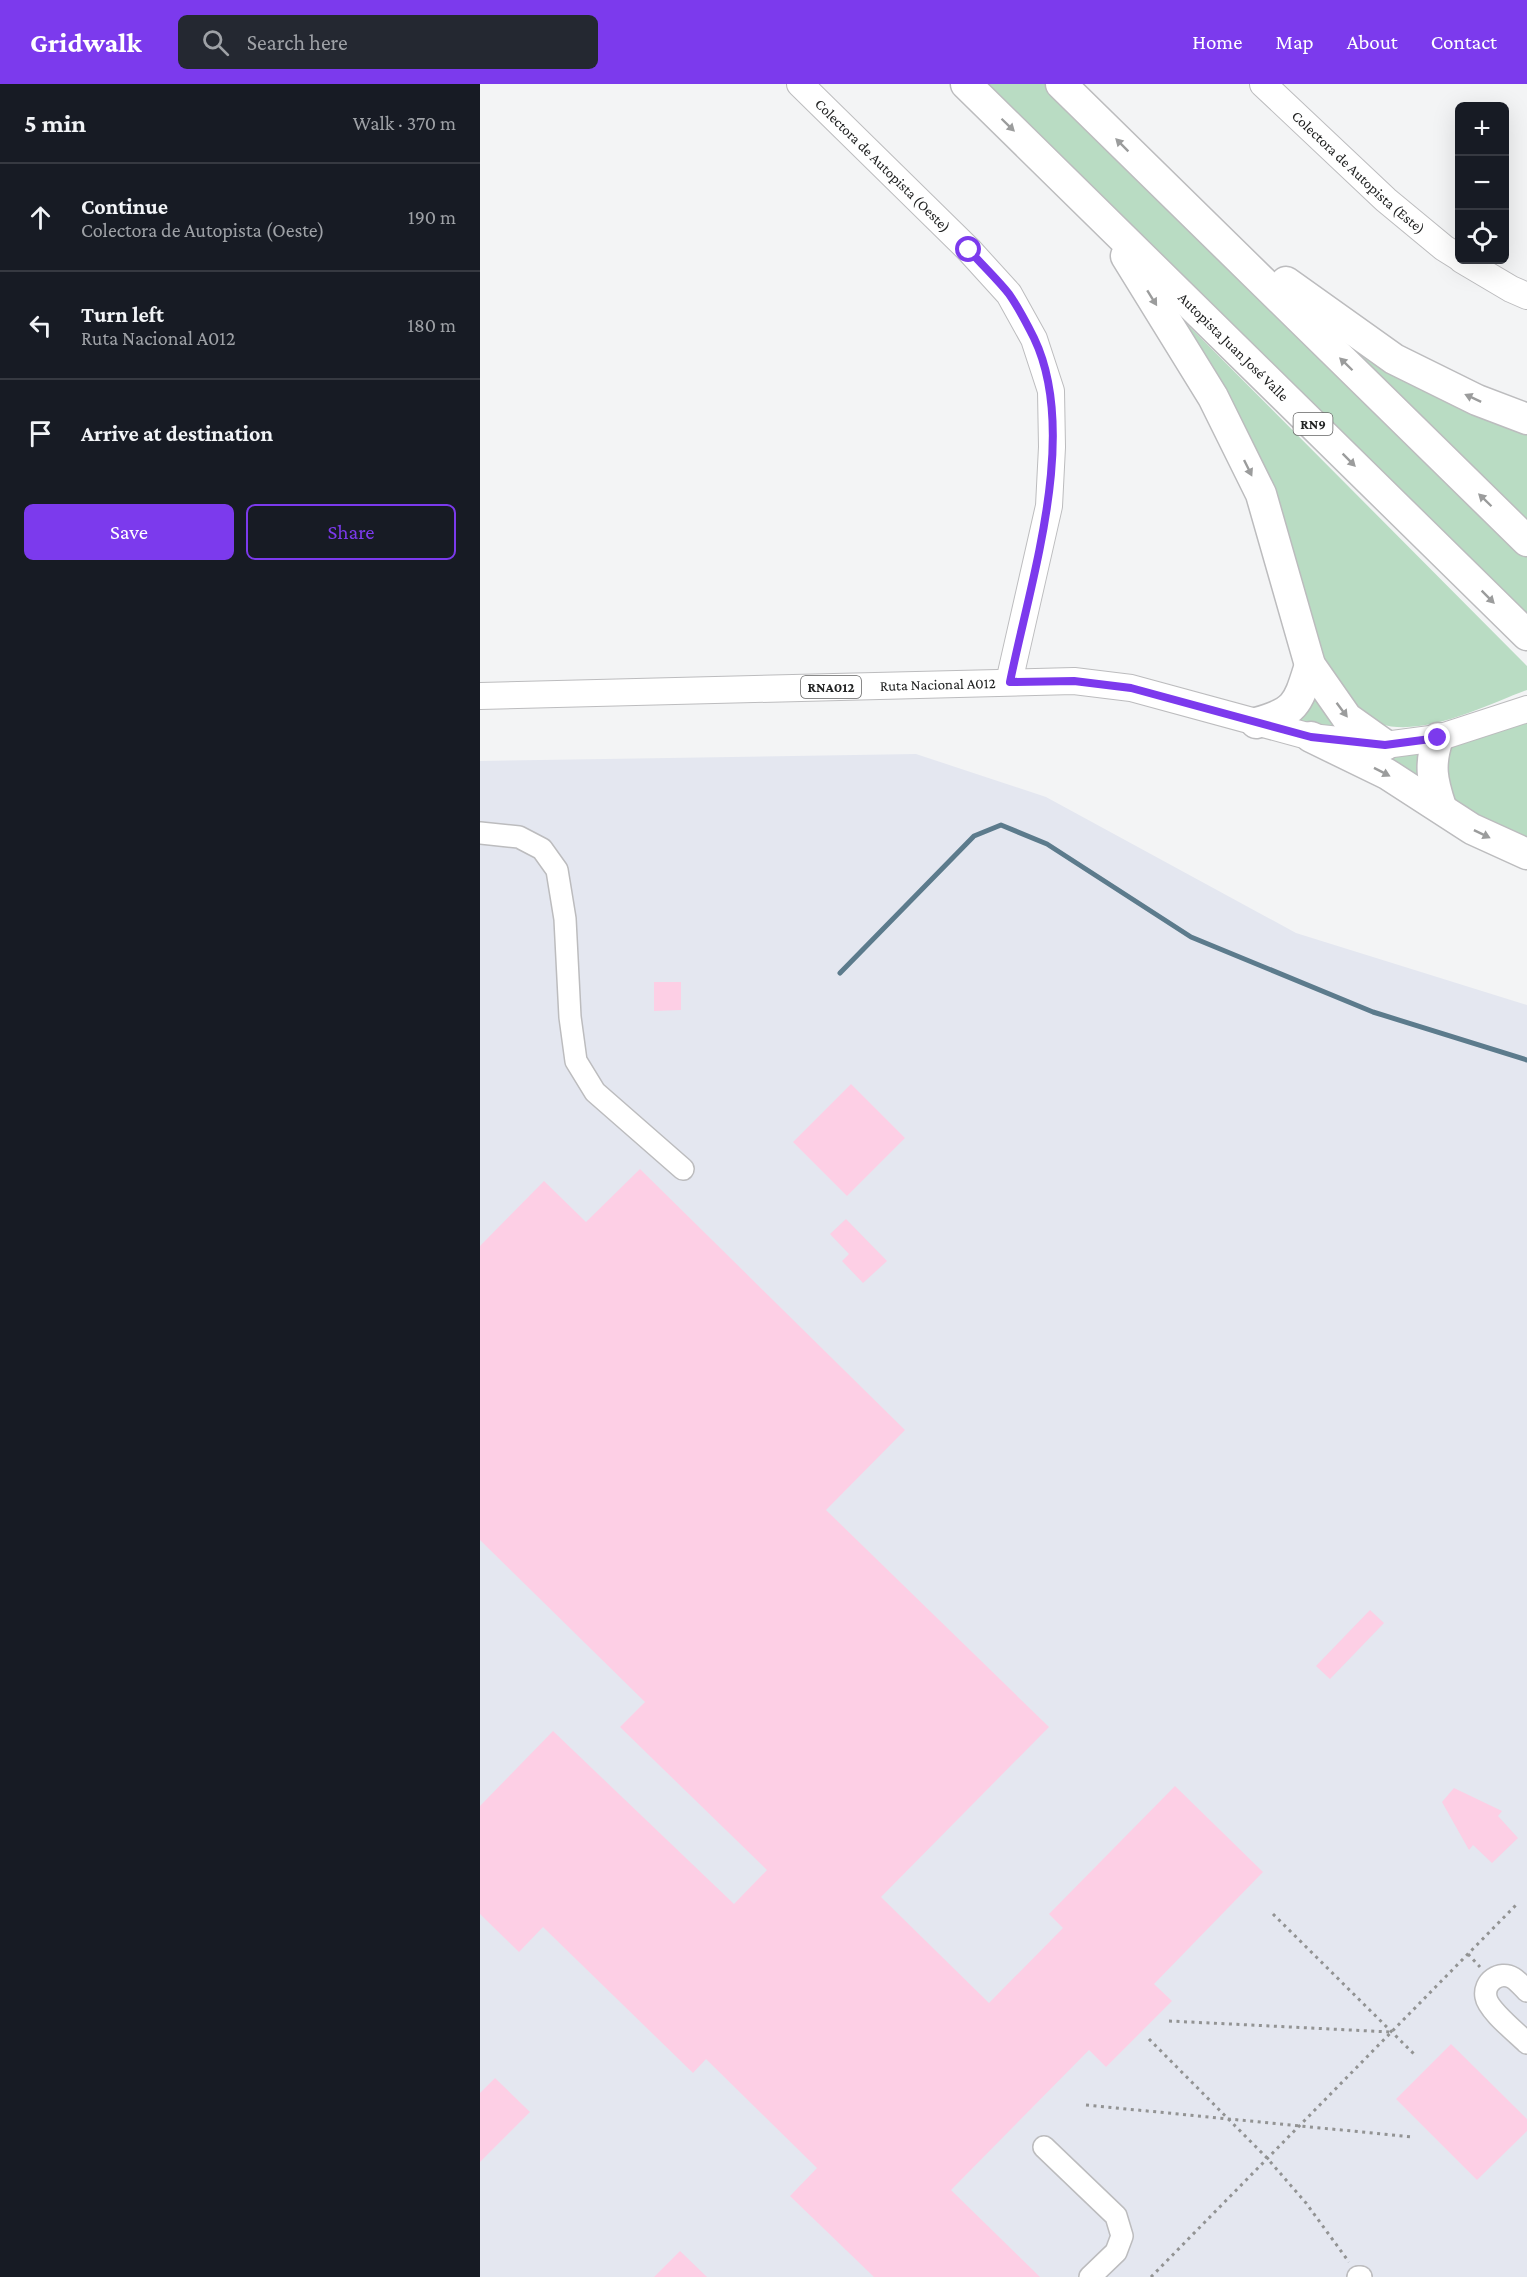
<!DOCTYPE html>
<html lang="en">
<head>
<meta charset="utf-8">
<style>
	:root { --surface:#171b24; --page:#242831; --text:#f1f3f6; --muted:#9ea1a6; --line:#363941; --accent:#7c3aed }
	body { margin:0; font-family:"Crimson Pro",serif; background:var(--page); color:var(--text) }
	.controls { position:absolute; right:18px; top:18px; display:grid; overflow:hidden; border-radius:9px; box-shadow:0 6px 24px #0002 }
	.controls button { width:54px; height:54px; display:grid; place-items:center; padding:0; border:0; border-bottom:2px solid var(--line); background:var(--surface); color:var(--text); font:30px sans-serif }
	.stop { position:absolute; width:18px; height:18px; margin:-14px; border:4px solid #7c3aed; border-radius:50%; background:#fff }
	.stop.end { background:#7c3aed; border-color:#fff; box-shadow:0 2px 6px #0008 }
	.list { margin:0; padding:0; list-style:none }
	h2 { display:flex; justify-content:space-between; align-items:center; height:78px; margin:0; padding:0 24px; font-size:26px }
	h2 small { font-size:20px; font-weight:400; color:var(--muted) }
	.list li { display:grid; grid-template-columns:39px 1fr auto; gap:18px; align-items:center; box-sizing:border-box; height:108px; padding:0 24px; border-top:2px solid var(--line) }
	.list b { display:block; font-size:22px; white-space:nowrap }
	.list p { margin:0; font-size:20px; white-space:nowrap; color:var(--muted) }
	.list em { font-size:20px; font-style:normal; color:var(--muted) }
	.actions { display:flex; gap:12px; padding:18px 24px }
	.actions a { flex:1; padding:14px 0; border:2px solid var(--accent); border-radius:9px; text-align:center; font-size:21px; color:var(--accent) }
	.actions .main { background:var(--accent); color:#fff }
	.icon { flex:none; width:33px; height:33px; fill:none; stroke:currentColor; stroke-width:2; stroke-linecap:round; stroke-linejoin:round }
	.map { position:relative; flex:none; width:1047px; height:2193px; overflow:hidden }
	header { display:flex; align-items:center; gap:36px; box-sizing:border-box; height:84px; padding:0 30px; background:var(--accent); color:#fff }
	header strong { font-size:28px }
	nav { display:flex; gap:33px; margin-inline-start:auto; font-size:21px }
	.search { width:420px; height:54px; background:var(--page); display:flex; align-items:center; gap:15px; box-sizing:border-box; padding:0 21px; border-radius:9px; color:var(--muted); font-size:22px }
	main { display:flex }
	aside { flex:1; background:var(--surface) }
	.map>svg:first-child { display:block }
	.built { fill:#e4e7f0 }
	.green { fill:#b9dcc3 }
	.lines { fill:none; stroke-linecap:round; stroke-linejoin:round }
	.stream { stroke:#5c7b8c; stroke-width:5 }
	.building { fill:#fdcfe5 }
	.minor-casing { stroke:#bcbcbe; stroke-width:24 }
	.major-casing { stroke:#bcbcbe; stroke-width:28 }
	.highway-casing { stroke:#bcbcbe; stroke-width:33 }
	.path { stroke:#929393; stroke-width:3; stroke-dasharray:3 4.5; stroke-linecap:butt }
	.minor { stroke:#fff; stroke-width:21 }
	.major { stroke:#fff; stroke-width:26 }
	.highway { stroke:#fff; stroke-width:30 }
	.oneway { fill:#9b9c9c }
	.route { stroke:#7c3aed; stroke-width:8 }
	.labels { text-anchor:middle; dominant-baseline:central; stroke-width:6; stroke-linejoin:round; paint-order:stroke }
	.shield { fill:#fff; stroke:#646464; stroke-width:1.5 }
	.shield-label { font-size:14px; font-weight:bold; fill:#212222 }
	.street-label { font-size:15px; fill:#212222; stroke:#fff }
</style>
</head>
<body>
<header>
<strong>Gridwalk</strong>
<div class="search"><svg class="icon" aria-label="search" viewBox="0 0 24 24"><circle cx="10" cy="10" r="6"/><path d="M15 15l6 6"/></svg>Search here</div>
<nav><a>Home</a><a>Map</a><a>About</a><a>Contact</a></nav>
</header>
<main>
<aside>
<h2>5 min<small>Walk · 370 m</small></h2>
<ul class="list">
<li><svg class="icon" aria-label="ahead" viewBox="0 0 24 24"><path d="M12 20V5M6 11l6-6 6 6"/></svg><div><b>Continue</b><p>Colectora de Autopista (Oeste)</p></div><em>190 m</em></li>
<li><svg class="icon" aria-label="left" viewBox="0 0 24 24"><path d="M17 20v-9H6M10 6l-5 5 5 5"/></svg><div><b>Turn left</b><p>Ruta Nacional A012</p></div><em>180 m</em></li>
<li><svg class="icon" aria-label="arrive" viewBox="0 0 24 24"><path d="M6 21V4h12l-3 4 3 4H6"/></svg><div><b>Arrive at destination</b></div></li>
</ul>
<div class="actions"><a class="main">Save</a><a>Share</a></div>
</aside>
<div class="map">
<svg width="1047" height="2193" viewBox="0 0 1047 2193">
	<rect width="100%" height="100%" fill="#f3f4f5"/>
	<polygon class="built" points="436,670 566,713 816,849 1047,921 1047,2193 0,2193 0,677"/>
	<g class="green">
		<polygon points="498,0 566,0 1047,468 1047,540"/>
		<path d="M692,225L1047,582V606C1001,623 923,665 879,629C868,620 854,596 845,584Z"/>
		<polygon points="834,228 1047,342 1047,443"/>
		<polygon points="834,601 865,647 825,642 808,634"/>
		<polygon points="1047,632 1047,760 987,732 969,709 963,673 967,662"/>
		<polygon points="942,663 941,702 901,670"/>
	</g>
	<g class="lines">
		<polyline class="stream" points="360,889 494,752 521,741 567,760 711,853 893,928 1047,976"/>
	</g>
	<g class="building">
		<polygon points="174,898 201,898 201,926 174,927"/>
		<polygon points="371,1000 425,1054 367,1112 313,1058"/>
		<polygon points="160,1085 425,1346 346,1426 569,1643 401,1813 509,1919 583,1844 569,1830 695,1702 783,1788 674,1900 692,1917 626,1983 609,1966 471,2106 560,2193 394,2193 310,2112 337,2084 226,1975 213,1989 63,1843 39,1868 0,1830 0,1722 73,1647 254,1820 287,1786 140,1643 165,1618 0,1456 0,1162 64,1097 106,1138"/>
		<polygon points="366,1135 407,1177 383,1199 362,1177 369,1170 350,1150"/>
		<polygon points="890,1526 904,1539 850,1595 836,1582"/>
		<polygon points="974,1704 1022,1727 1018,1732 1038,1754 1012,1779 993,1761 989,1766 962,1718"/>
		<polygon points="971,1960 1047,2035 1047,2047 997,2096 916,2015"/>
		<polygon points="15,1994 50,2028 0,2078 0,2009"/>
		<polygon points="200,2167 227,2193 174,2193"/>
	</g>
	<g class="lines">
		<g class="minor-casing">
			<g id="minor">
				<polyline points="0,749 39,753 62,765 77,786 85,835 90,933 96,977 115,1008 203,1085"/>
				<path d="M1047,1907C1043,1903 1038,1897 1033,1894C1020,1886 1003,1898 1006,1913C1008,1926 1037,1949 1047,1959"/>
				<polyline points="564,2063 636,2132 642,2152 636,2168 610,2193"/>
				<polyline points="878,2193 881,2193"/>
			</g>
		</g>
		<g class="major-casing">
			<g id="major">
				<path id="s1" d="M320,0L489,166L529,210L554,255L571,307L572,363L569,422L529,598"/>
				<path id="s2" d="M783,0L906,116L964,164L980,174"/>
				<polyline points="982,176 1031,205 1047,212"/>
				<path id="s3" d="M0,612L594,597L651,604L831,653L905,661L958,654L1047,625"/>
			</g>
		</g>
		<g class="highway-casing">
			<g id="highway">
				<path id="s4" d="M486,0L1047,551"/>
				<polyline points="581,0 1047,457"/>
				<polyline points="646,172 733,313 781,410 830,581 867,634 905,661"/>
				<polyline points="806,198 914,275 997,316 1047,335"/>
				<path d="M776,639C817,628 818,619 830,581"/>
				<polyline points="831,653 907,690 992,745 1047,770"/>
				<path d="M958,654C949,681 952,696 961,723"/>
			</g>
		</g>
		<g class="path">
			<polyline points="793,1830 936,1972"/>
			<polyline points="988,1870 1000,1883"/>
			<polyline points="689,1937 911,1948"/>
			<polyline points="669,1955 787,2074 826,2119 869,2178"/>
			<polyline points="606,2021 933,2053"/>
			<polyline points="671,2193 1036,1821"/>
		</g>
		<use href="#minor" class="minor"/>
		<use href="#major" class="major"/>
		<use href="#highway" class="highway"/>
	</g>
	<defs><path id="oneway-solid" d="M-6-.8H1V-3.2L6.5 0L1 3.2V.8H-6Z" transform="scale(1.5)"/></defs>
	<g class="oneway">
		<use href="#oneway-solid" transform="translate(528 41) rotate(44)"/>
		<use href="#oneway-solid" transform="translate(642 61) rotate(-135)"/>
		<use href="#oneway-solid" transform="translate(672 214) rotate(58)"/>
		<use href="#oneway-solid" transform="translate(866 280) rotate(-136)"/>
		<use href="#oneway-solid" transform="translate(993 314) rotate(-155)"/>
		<use href="#oneway-solid" transform="translate(869 376) rotate(45)"/>
		<use href="#oneway-solid" transform="translate(768 384) rotate(64)"/>
		<use href="#oneway-solid" transform="translate(1005 416) rotate(-136)"/>
		<use href="#oneway-solid" transform="translate(1008 513) rotate(45)"/>
		<use href="#oneway-solid" transform="translate(862 626) rotate(53)"/>
		<use href="#oneway-solid" transform="translate(902 688) rotate(27)"/>
		<use href="#oneway-solid" transform="translate(1002 750) rotate(26)"/>
	</g>
	<g class="lines">
		<path class="route" d="M489,166C502,181 517,195 529,210C538,223 547,240 554,254C600,350 550,498 530,598L594,597L651,604L831,653L905,661L958,654"/>
	</g>
	<g class="labels">
		<g class="shield">
			<rect x="813.5" y="329" width="39" height="22" rx="4.5"/>
			<rect x="321" y="592" width="60" height="22" rx="4.5"/>
		</g>
		<g class="shield-label">
			<text x="833" y="340">RN9</text>
			<text x="351" y="603">RNA012</text>
		</g>
		<g class="street-label">
			<text stroke="none"><textPath href="#s1" startOffset="116">Colectora de Autopista (Oeste)</textPath></text>
			<text stroke="none"><textPath href="#s2" startOffset="130">Colectora de Autopista (Este)</textPath></text>
			<text stroke="none"><textPath href="#s4" startOffset="375">Autopista Juan José Valle</textPath></text>
			<text stroke="none"><textPath href="#s3" startOffset="458">Ruta Nacional A012</textPath></text>
		</g>
	</g>
</svg>
<div class="controls">
<button>+</button>
<button>−</button>
<button><svg class="icon" aria-label="locate" viewBox="0 0 24 24"><circle cx="12" cy="12" r="6"/><path d="M12 2v4M12 18v4M2 12h4M18 12h4"/></svg></button>
</div>
<div class="stop" style="left:489px;top:166px"></div>
<div class="stop end" style="left:958px;top:654px"></div>
</div>
</main>
</body>
</html>
